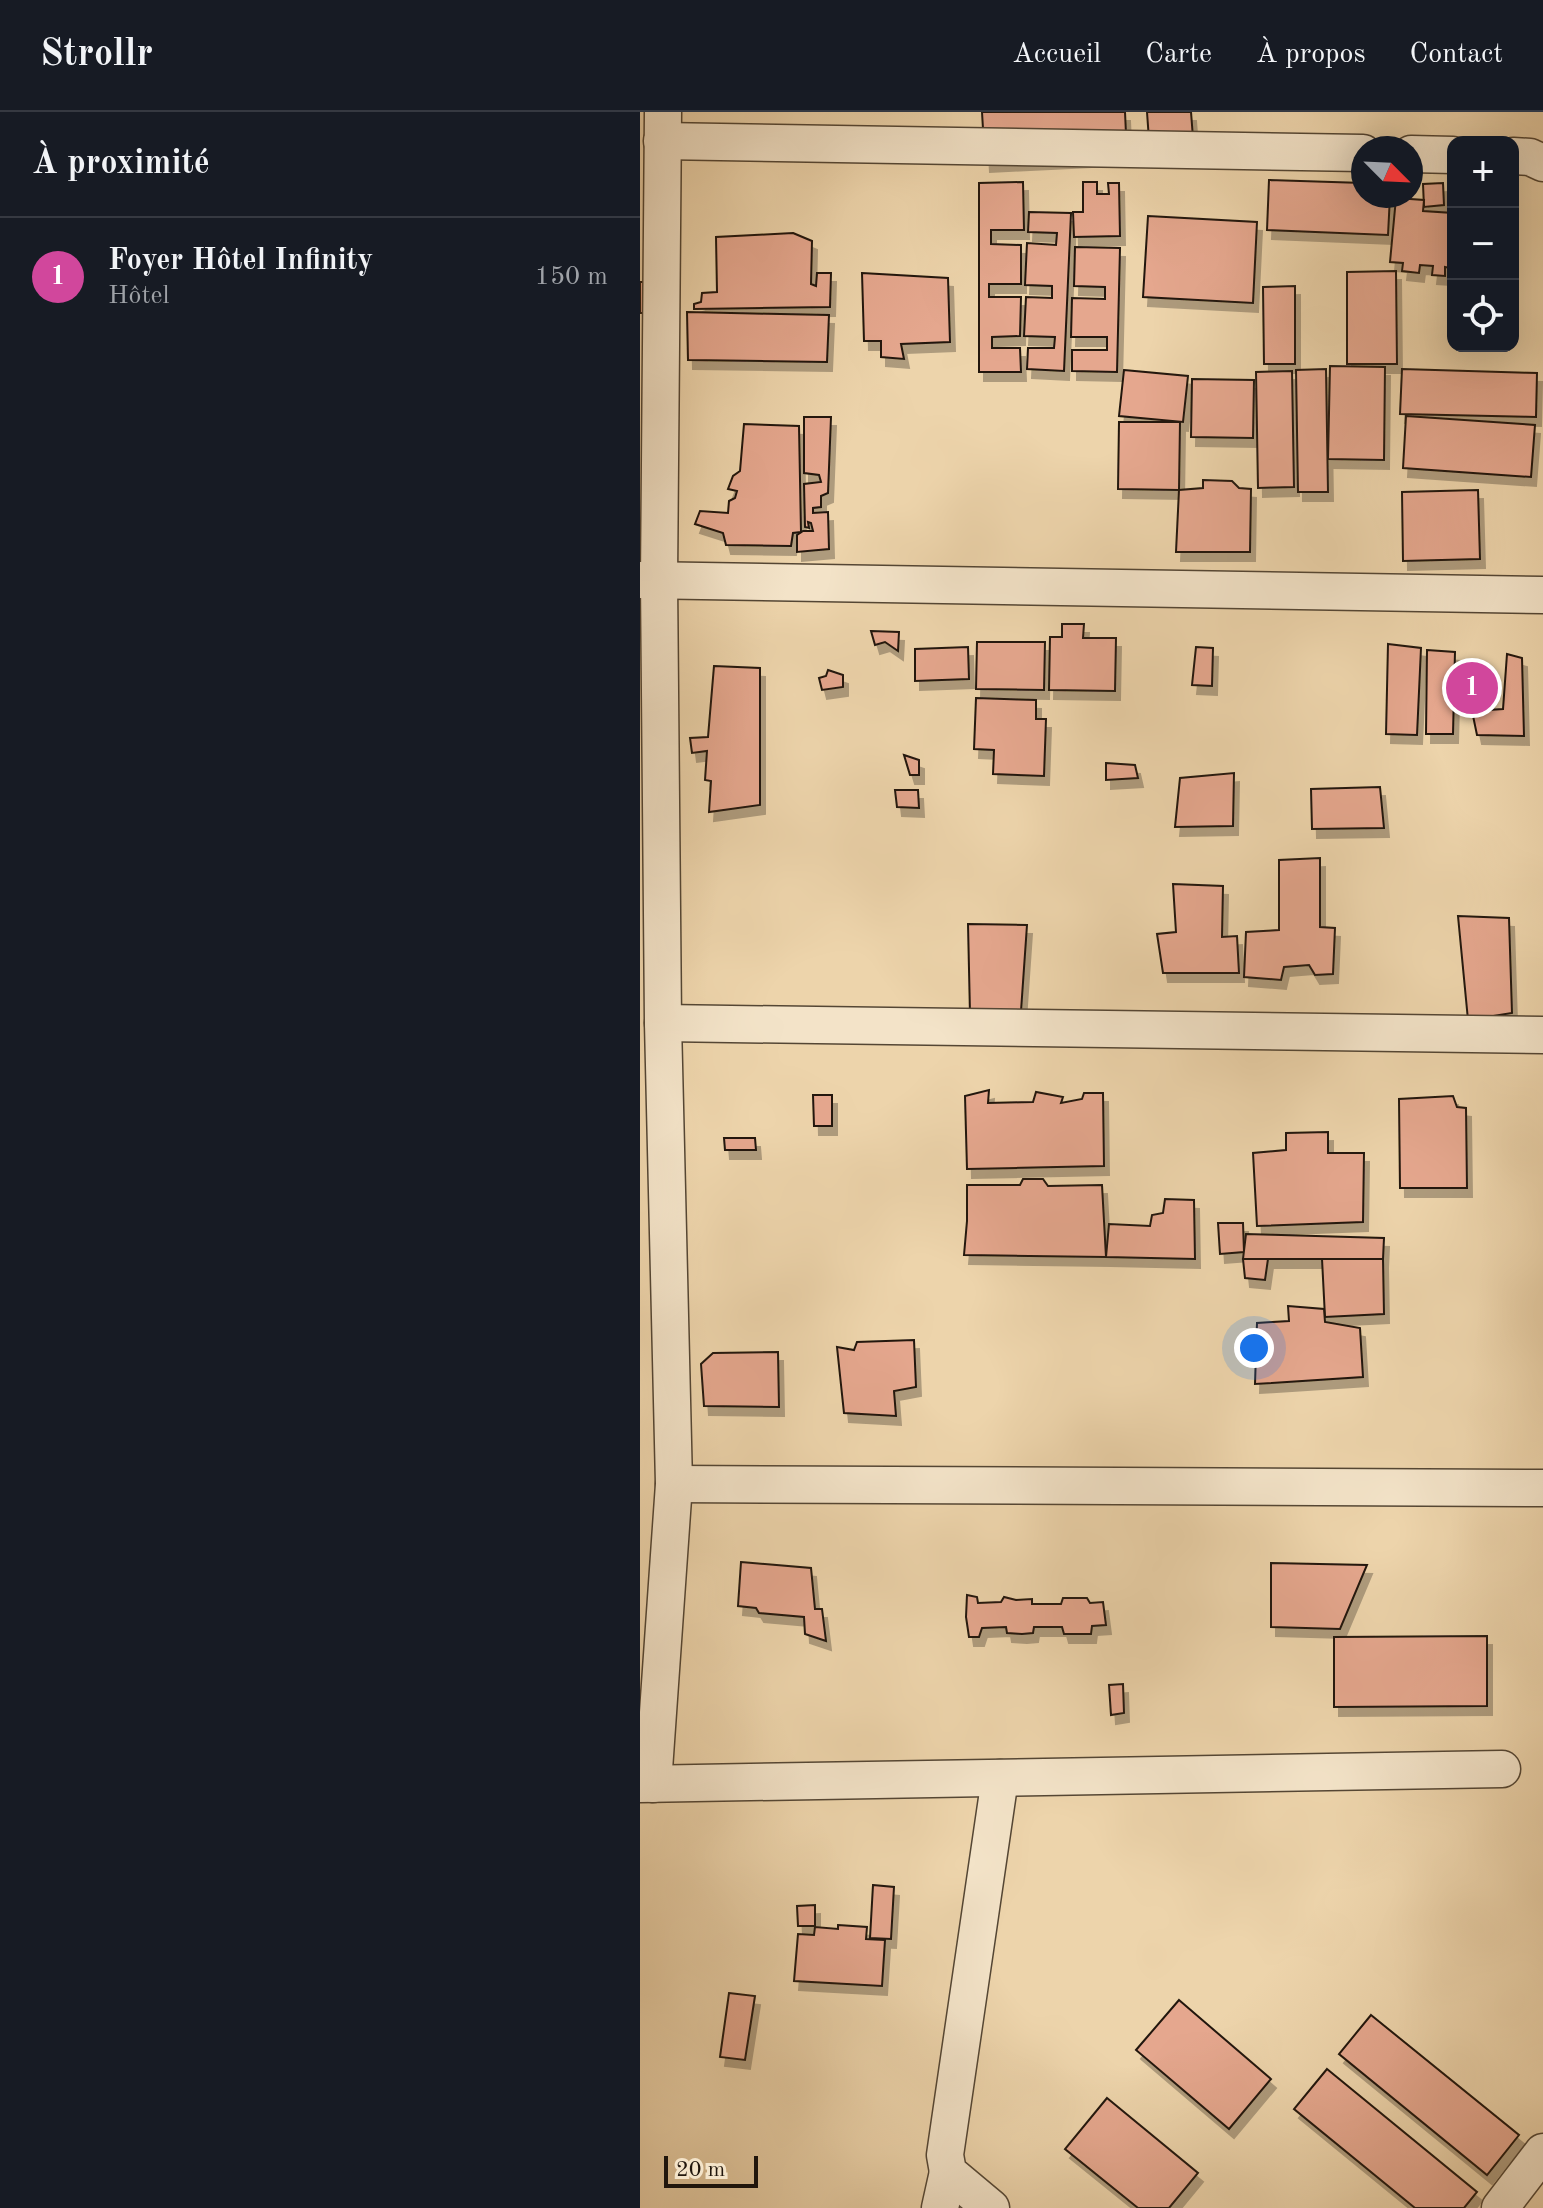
<!DOCTYPE html>
<html lang="fr">
<head>
<meta charset="utf-8">
<style>
	:root { --surface:#171b24; --page:#242831; --text:#f1f3f6; --muted:#9ea1a6; --line:#363941; --accent:#2563eb }
	body { margin:0; font-family:"Old Standard TT",serif; background:var(--page); color:var(--text) }
	.controls { position:absolute; right:24px; top:24px; display:grid; overflow:hidden; border-radius:16px; box-shadow:0 8px 32px #0002 }
	.controls button { width:72px; height:72px; display:grid; place-items:center; padding:0; border:0; border-bottom:2px solid var(--line); background:var(--surface); color:var(--text); font:40px sans-serif }
	.compass { position:absolute; left:711px; top:24px; width:72px; height:72px; border-radius:50%; background:var(--surface); box-shadow:0 8px 32px #0002; rotate:114deg }
	.scale { position:absolute; left:24px; bottom:20px; width:94px; box-sizing:border-box; padding-left:8px; border:4px solid #21160c; border-top:0; font-size:22px; line-height:28px; white-space:nowrap; color:#21160c; -webkit-text-stroke:6px #f3e3c8; paint-order:stroke }
	.you { position:absolute; left:614px; top:1236px; width:28px; height:28px; margin:-20px; border:6px solid #fff; border-radius:50%; background:#1a73e8; box-shadow:0 0 0 12px #1a73e833 }
	.badge { display:grid; place-items:center; width:52px; height:52px; border-radius:50%; background:var(--accent); color:#fff; font-size:26px; font-weight:700 }
	.pin { position:absolute; translate:-50% -50%; border:4px solid #fff; box-shadow:0 2px 8px #0006 }
	.list { margin:0; padding:0; list-style:none }
	h2 { display:flex; justify-content:space-between; align-items:center; height:104px; margin:0; padding:0 32px; font-size:34px }
	h2 small { font-size:26px; font-weight:400; color:var(--muted) }
	.list li { display:grid; grid-template-columns:52px 1fr auto; gap:24px; align-items:center; box-sizing:border-box; height:120px; padding:0 32px; border-top:2px solid var(--line) }
	.list b { display:block; font-size:30px; white-space:nowrap }
	.list p { margin:0; font-size:26px; white-space:nowrap; color:var(--muted) }
	.list em { font-size:26px; font-style:normal; color:var(--muted) }
	.icon { flex:none; width:44px; height:44px; fill:none; stroke:currentColor; stroke-width:2; stroke-linecap:round; stroke-linejoin:round }
	.map { position:relative; flex:none; width:903px; height:2096px; overflow:hidden }
	header { display:flex; align-items:center; gap:48px; box-sizing:border-box; height:112px; padding:0 40px; background:var(--surface); border-bottom:2px solid var(--line) }
	header strong { font-size:38px }
	nav { display:flex; gap:44px; margin-inline-start:auto; font-size:28px }
	main { display:flex }
	aside { flex:1; background:var(--surface) }
	.map>svg:first-child { display:block }
	.building { fill:#e5a78e; stroke:#21160c; stroke-width:2; filter:url(#shadow) }
	.lines { fill:none; stroke-linecap:round; stroke-linejoin:round }
	.minor-casing { stroke:#544634; stroke-width:39 }
	.minor { stroke:#f3e3c8; stroke-width:36 }
</style>
</head>
<body>
<header>
<strong>Strollr</strong>
<nav><a>Accueil</a><a>Carte</a><a>À propos</a><a>Contact</a></nav>
</header>
<main>
<aside>
<h2>À proximité<small></small></h2>
<ul class="list">
<li><span class="badge" style="background:#d1479c">1</span><div><b>Foyer Hôtel Infinity</b><p>Hôtel</p></div><em>150 m</em></li>
</ul>
</aside>
<div class="map">
<svg width="903" height="2096" viewBox="0 0 903 2096">
	<defs>
		<filter id="shadow"><feDropShadow dx="5" dy="9" stdDeviation="0" flood-color="#0004"/></filter>
	</defs>
	<rect width="100%" height="100%" fill="#edd4ab"/>
	<filter id="stains"><feTurbulence type="fractalNoise" baseFrequency=".0025" numOctaves="4"/><feColorMatrix values="0 0 0 0 .2 0 0 0 0 .09 0 0 0 0 .02 0 0 0 .5 -.17"/></filter>
	<radialGradient id="worn" r=".72"><stop offset=".6" stop-color="#630" stop-opacity="0"/><stop offset="1" stop-color="#630" stop-opacity=".3"/></radialGradient>
	<g class="building">
		<polygon points="342,0 485,0 487,44 345,51"/>
		<polygon points="507,0 551,0 553,26 509,28"/>
		<polygon points="629,68 723,71 723,84 750,84 748,123 627,118"/>
		<polygon points="383,70 384,118 351,118 351,132 381,133 381,172 349,172 349,185 381,185 380,224 352,225 352,236 380,236 381,260 339,260 339,71"/>
		<polygon points="443,70 457,70 457,82 469,82 468,71 479,71 480,124 434,125 433,100 443,100"/>
		<polygon points="803,71 804,93 784,95 783,72"/>
		<polygon points="756,86 784,88 783,99 813,101 813,164 809,163 810,156 805,155 805,164 792,163 793,154 780,153 779,161 762,159 763,151 750,150"/>
		<polygon points="389,100 431,101 424,259 387,257 388,236 414,236 415,225 384,224 386,185 412,186 412,174 385,173 387,131 416,133 417,121 388,120"/>
		<polygon points="508,104 617,110 613,191 503,185"/>
		<polygon points="153,121 172,129 171,172 176,174 177,161 191,161 190,195 54,197 54,192 61,190 62,181 77,180 76,125"/>
		<polygon points="435,135 480,136 477,260 432,259 432,238 467,238 467,225 431,225 432,186 465,187 465,175 434,174"/>
		<polygon points="756,159 757,252 707,252 707,160"/>
		<polygon points="222,161 308,166 310,230 261,232 264,247 241,245 241,229 224,229"/>
		<polygon points="0,170 10,170 9,201 0,201"/>
		<polygon points="655,174 655,252 624,252 623,175"/>
		<polygon points="47,200 189,203 187,250 48,248"/>
		<polygon points="690,254 745,255 744,348 688,347"/>
		<polygon points="686,257 688,380 658,380 656,258"/>
		<polygon points="762,257 897,261 896,305 760,302"/>
		<polygon points="484,258 548,264 543,310 479,304"/>
		<polygon points="652,259 654,375 618,376 616,260"/>
		<polygon points="552,267 614,268 613,326 551,325"/>
		<polygon points="766,304 895,313 891,365 763,356"/>
		<polygon points="164,305 191,305 188,381 181,384 181,395 173,396 173,401 188,400 189,437 157,440 157,423 163,419 173,419 171,411 168,410 169,416 165,415 164,372 181,370 179,363 164,361"/>
		<polygon points="479,310 540,310 539,378 478,377"/>
		<polygon points="104,312 159,314 161,420 153,421 151,434 86,433 83,421 55,412 60,399 88,401 89,389 95,386 97,379 88,377 93,364 100,359"/>
		<polygon points="563,368 592,369 599,376 611,377 610,440 536,440 539,378 563,376"/>
		<polygon points="838,378 840,447 763,449 762,380"/>
		<polygon points="422,512 444,512 443,526 476,526 475,579 409,578 410,525 422,525"/>
		<polygon points="231,519 259,520 258,539 245,530 235,533"/>
		<polygon points="337,530 405,530 404,578 336,577"/>
		<polygon points="748,532 781,536 777,623 746,622"/>
		<polygon points="328,535 329,567 275,569 275,537"/>
		<polygon points="556,535 573,536 572,574 552,573"/>
		<polygon points="787,538 815,540 813,622 786,622"/>
		<polygon points="867,542 882,546 884,624 837,623 832,599 863,597"/>
		<polygon points="74,554 120,556 120,693 69,700 71,669 65,668 67,639 52,641 50,626 68,625"/>
		<polygon points="188,558 203,563 203,575 182,578 179,566 186,564"/>
		<polygon points="336,586 396,588 396,607 406,607 404,664 353,662 354,638 334,637"/>
		<polygon points="264,643 279,648 279,663 270,663"/>
		<polygon points="466,651 495,653 498,666 466,668"/>
		<polygon points="594,661 593,714 535,715 540,666"/>
		<polygon points="740,675 744,716 672,717 671,677"/>
		<polygon points="255,678 278,678 279,696 257,695"/>
		<polygon points="680,746 680,815 695,816 693,862 675,863 669,853 644,855 641,868 604,865 606,820 639,818 639,748"/>
		<polygon points="533,772 583,774 582,825 597,824 599,861 523,861 517,822 536,820"/>
		<polygon points="818,804 869,806 872,901 828,908"/>
		<polygon points="328,812 387,813 381,899 330,902"/>
		<polygon points="349,978 348,991 393,990 396,980 423,985 421,991 442,987 444,981 463,981 464,1054 327,1057 325,984"/>
		<polygon points="173,983 192,983 192,1014 174,1014"/>
		<polygon points="813,984 817,995 826,996 827,1076 760,1076 759,987"/>
		<polygon points="688,1020 688,1041 724,1041 723,1110 617,1114 613,1041 646,1038 646,1021"/>
		<polygon points="84,1026 115,1026 116,1038 85,1038"/>
		<polygon points="383,1067 403,1067 408,1074 462,1073 466,1145 324,1143 327,1109 327,1073 380,1073"/>
		<polygon points="525,1087 554,1088 555,1147 466,1145 469,1112 510,1114 512,1103 523,1101"/>
		<polygon points="578,1111 603,1111 604,1140 580,1142"/>
		<polygon points="606,1122 744,1126 743,1147 603,1147"/>
		<polygon points="603,1147 628,1147 625,1168 605,1166"/>
		<polygon points="682,1147 743,1147 744,1202 685,1205"/>
		<polygon points="648,1194 684,1197 685,1210 720,1216 723,1265 615,1272 617,1211 649,1209"/>
		<polygon points="274,1228 276,1275 254,1279 256,1304 204,1301 197,1235 214,1238 217,1230"/>
		<polygon points="138,1240 139,1295 64,1294 61,1252 73,1241"/>
		<polygon points="101,1450 171,1456 175,1497 182,1497 186,1529 165,1522 164,1505 119,1501 116,1496 98,1494"/>
		<polygon points="631,1451 727,1453 700,1517 631,1515"/>
		<polygon points="327,1483 337,1485 338,1491 361,1490 364,1485 376,1488 392,1487 392,1492 421,1492 423,1486 447,1486 450,1491 463,1490 466,1513 452,1514 451,1522 424,1522 422,1515 394,1515 393,1521 382,1522 367,1521 366,1515 342,1516 339,1525 329,1525 326,1505"/>
		<polygon points="847,1524 847,1594 694,1595 694,1525"/>
		<polygon points="483,1572 484,1601 471,1603 469,1573"/>
		<polygon points="233,1773 254,1775 251,1827 230,1826"/>
		<polygon points="175,1793 175,1814 158,1814 157,1794"/>
		<polygon points="198,1813 227,1815 226,1827 245,1828 242,1874 154,1869 158,1822 174,1823 175,1815 198,1817"/>
		<polygon points="89,1881 115,1884 105,1948 80,1945"/>
		<polygon points="539,1888 631,1967 589,2017 496,1938"/>
		<polygon points="731,1903 879,2023 847,2063 699,1942"/>
		<polygon points="687,1957 837,2080 824,2096 775,2096 654,1997"/>
		<polygon points="467,1986 558,2061 529,2096 498,2096 425,2037"/>
	</g>
	<g class="lines">
		<g class="minor-casing">
			<g id="minor">
				<polyline points="22,29 723,41"/>
				<polyline points="771,42 813,43"/>
				<polyline points="873,44 890,45 903,51"/>
				<polyline points="0,468 903,483"/>
				<polyline points="23,911 903,923"/>
				<polyline points="34,1372 903,1376"/>
				<polyline points="0,1672 862,1657"/>
				<polyline points="13,1672 34,1372 23,911 19,468 23,0"/>
				<polyline points="300,2096 308,2060"/>
				<polyline points="351,2096 308,2060 305,2043 360,1666"/>
				<polyline points="860,2096 903,2040"/>
			</g>
		</g>
		<use href="#minor" class="minor"/>
	</g>
	<rect width="100%" height="100%" filter="url(#stains)"/>
	<rect width="100%" height="100%" fill="url(#worn)"/>
</svg>
<div class="controls">
<button>+</button>
<button>−</button>
<button><svg class="icon" aria-label="locate" viewBox="0 0 24 24"><circle cx="12" cy="12" r="6"/><path d="M12 2v4M12 18v4M2 12h4M18 12h4"/></svg></button>
</div>
<svg class="compass" viewBox="-18 -18 36 36"><path d="M0-13l5 13h-10z" fill="#e53935"/><path d="M0 13l5-13h-10z" fill="#9ea1a6"/></svg>
<div class="scale">20 m</div>
<div class="you"></div>
<div class="pin badge" style="left:832px;top:576px;background:#d1479c">1</div>
</div>
</main>
</body>
</html>
